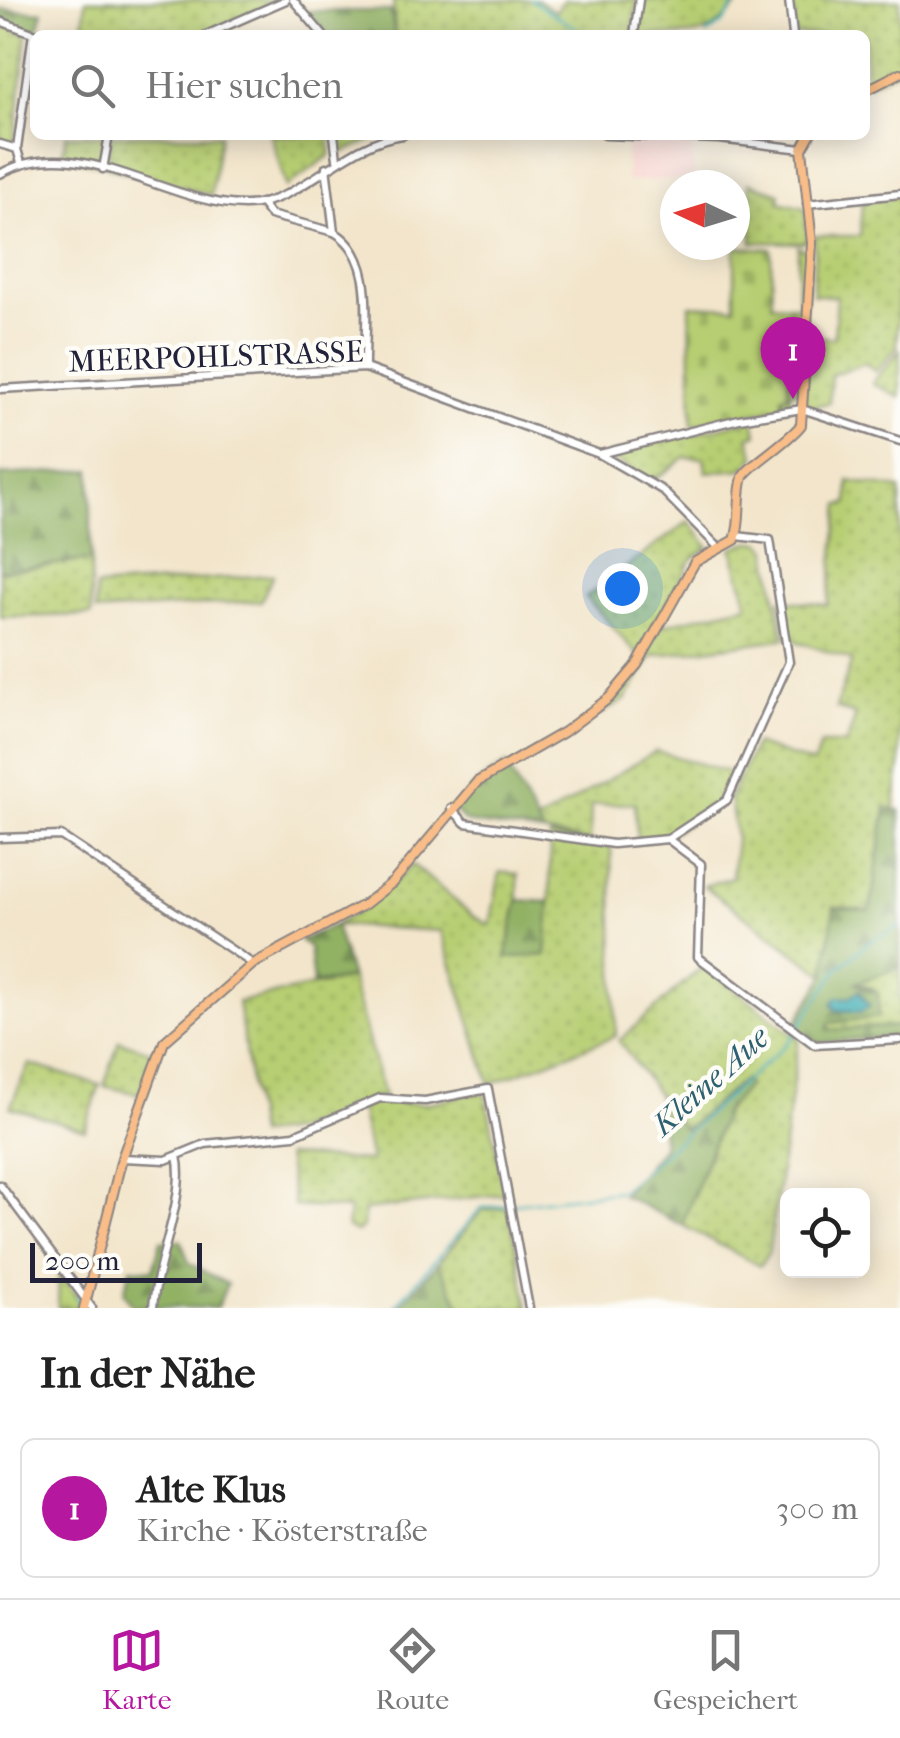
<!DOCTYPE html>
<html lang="de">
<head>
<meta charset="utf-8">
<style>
	:root { --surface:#fff; --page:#f6f6f6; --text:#222; --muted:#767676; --line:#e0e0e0; --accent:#b5179e }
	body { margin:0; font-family:"IM FELL French Canon",serif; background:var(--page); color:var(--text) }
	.controls { position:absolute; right:30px; bottom:30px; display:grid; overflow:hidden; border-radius:15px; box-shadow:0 5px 25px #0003 }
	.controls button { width:90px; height:90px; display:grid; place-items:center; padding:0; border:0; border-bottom:2px solid var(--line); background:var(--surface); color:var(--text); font:50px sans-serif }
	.compass { position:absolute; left:660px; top:170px; width:90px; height:90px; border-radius:50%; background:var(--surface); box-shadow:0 5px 25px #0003; rotate:274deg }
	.scale { position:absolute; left:30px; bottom:25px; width:172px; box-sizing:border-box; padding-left:10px; border:5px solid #22223b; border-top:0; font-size:28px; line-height:35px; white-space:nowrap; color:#22223b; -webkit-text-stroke:8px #fdfcf7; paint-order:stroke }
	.you { position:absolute; left:622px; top:588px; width:35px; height:35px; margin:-25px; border:8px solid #fff; border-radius:50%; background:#1a73e8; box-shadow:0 0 0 15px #1a73e833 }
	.badge { display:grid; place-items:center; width:65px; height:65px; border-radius:50%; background:var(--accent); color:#fff; font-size:32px; font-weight:700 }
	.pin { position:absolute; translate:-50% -82px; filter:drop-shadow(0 2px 5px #0008) }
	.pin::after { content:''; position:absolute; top:52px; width:35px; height:30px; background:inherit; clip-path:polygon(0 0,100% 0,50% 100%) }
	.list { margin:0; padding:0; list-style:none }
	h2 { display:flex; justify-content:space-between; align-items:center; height:130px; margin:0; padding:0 40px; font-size:42px }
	h2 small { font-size:32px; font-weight:400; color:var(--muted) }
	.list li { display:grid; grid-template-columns:65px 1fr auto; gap:30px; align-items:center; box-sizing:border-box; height:140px; margin:0 20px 20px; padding:0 20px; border:2px solid var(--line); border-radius:15px }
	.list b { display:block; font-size:38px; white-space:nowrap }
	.list p { margin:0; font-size:32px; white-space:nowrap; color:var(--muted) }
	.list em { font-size:32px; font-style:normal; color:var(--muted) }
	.icon { flex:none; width:55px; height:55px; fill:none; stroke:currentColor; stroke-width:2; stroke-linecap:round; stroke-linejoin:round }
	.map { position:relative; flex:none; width:900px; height:1308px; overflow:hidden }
	.search { position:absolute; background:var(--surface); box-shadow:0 5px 25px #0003; left:30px; right:30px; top:30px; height:110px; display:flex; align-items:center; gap:25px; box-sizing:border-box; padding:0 35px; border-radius:15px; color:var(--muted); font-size:38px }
	.sheet { height:290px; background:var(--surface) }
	nav { display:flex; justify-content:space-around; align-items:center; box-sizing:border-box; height:140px; border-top:2px solid var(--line); background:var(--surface); font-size:28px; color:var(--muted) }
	nav a { display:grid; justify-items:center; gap:5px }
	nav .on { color:var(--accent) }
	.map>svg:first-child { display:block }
	.built { fill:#f7d0cc }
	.grass { fill:url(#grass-dots); stroke:#6c7856; stroke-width:2.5 }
	.forest { fill:url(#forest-firs); stroke:#5a6a50; stroke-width:2.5 }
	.cemetery { fill:url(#cemetery-stones); stroke:#6c7856; stroke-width:2.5 }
	.water { fill:#3aacb3; stroke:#2e6777; stroke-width:2.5 }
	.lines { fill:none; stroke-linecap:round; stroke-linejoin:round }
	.stream { stroke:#3aacb3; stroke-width:2.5 }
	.minor-casing { stroke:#8a8483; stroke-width:11 }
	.major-casing { stroke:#8a8483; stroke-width:12 }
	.minor { stroke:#fff; stroke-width:6 }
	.major { stroke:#f8bd88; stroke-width:8 }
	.labels { text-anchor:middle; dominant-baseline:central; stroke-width:9; stroke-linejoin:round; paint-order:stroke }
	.street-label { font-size:30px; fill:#22223b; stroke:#fdfcf7 }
	.water-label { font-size:32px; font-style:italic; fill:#2d6071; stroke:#fdfcf7 }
</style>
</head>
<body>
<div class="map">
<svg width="900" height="1308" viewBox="0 0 900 1308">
	<defs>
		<pattern id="grass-dots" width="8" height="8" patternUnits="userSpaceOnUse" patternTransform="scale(2.5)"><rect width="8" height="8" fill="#b7ce72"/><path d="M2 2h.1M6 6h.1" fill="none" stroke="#9db164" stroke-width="1.8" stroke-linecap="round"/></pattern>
		<pattern id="forest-firs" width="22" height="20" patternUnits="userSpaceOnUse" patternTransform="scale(2.5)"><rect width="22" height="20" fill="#91b164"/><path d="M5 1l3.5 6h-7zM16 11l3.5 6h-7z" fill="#769054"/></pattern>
		<pattern id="cemetery-stones" width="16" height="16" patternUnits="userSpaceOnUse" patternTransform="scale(2.5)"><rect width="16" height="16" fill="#b7ce72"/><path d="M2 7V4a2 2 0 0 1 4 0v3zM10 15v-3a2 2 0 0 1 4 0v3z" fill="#9db164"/></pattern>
	</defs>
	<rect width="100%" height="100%" fill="#fdfcf7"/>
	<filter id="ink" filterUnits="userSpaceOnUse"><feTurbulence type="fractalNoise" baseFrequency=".01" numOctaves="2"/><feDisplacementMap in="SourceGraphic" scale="20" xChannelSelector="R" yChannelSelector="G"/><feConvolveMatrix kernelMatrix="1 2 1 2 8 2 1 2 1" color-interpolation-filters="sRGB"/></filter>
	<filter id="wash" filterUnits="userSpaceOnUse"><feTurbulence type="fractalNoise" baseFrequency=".0048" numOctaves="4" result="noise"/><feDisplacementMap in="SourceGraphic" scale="40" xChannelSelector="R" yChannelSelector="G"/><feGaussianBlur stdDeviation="2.25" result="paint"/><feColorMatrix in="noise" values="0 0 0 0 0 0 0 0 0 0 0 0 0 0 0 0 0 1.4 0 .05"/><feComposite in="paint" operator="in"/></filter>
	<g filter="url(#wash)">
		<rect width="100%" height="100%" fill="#f2e5cb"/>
		<polygon class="built" points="626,138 692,141 694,179 627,181"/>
		<g class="grass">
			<polygon points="86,0 279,0 201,35 164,35 163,29 127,25 126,35 82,35"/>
			<polygon points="393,0 538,0 556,12 563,0 637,0 632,35 395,35"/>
			<path d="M642,0H741C710,45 687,35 637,35Z"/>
			<polygon points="792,0 900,0 900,69 865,86 865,35 795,35"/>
			<polygon points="0,24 27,35 14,143 0,140"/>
			<polygon points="66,135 106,135 102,165 62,157"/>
			<polygon points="112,135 220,135 211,195 107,167"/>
			<polygon points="271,135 330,135 330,155 286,187"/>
			<polygon points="336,135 383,135 344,152 338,150"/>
			<polygon points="749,183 780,193 779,202 805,208 808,240 803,243 752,242"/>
			<polygon points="900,196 897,347 875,372 866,363 831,375 829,403 804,408 807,336 834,338 837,297 813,294 815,236 860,236 862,201"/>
			<polygon points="798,247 808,251 805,306 798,306"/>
			<polygon points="791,350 798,350 795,392 790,392 790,407 782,408"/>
			<polygon points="900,350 900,397 872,383"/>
			<polygon points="754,419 757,434 749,437 755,457 744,469 706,472 704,458 685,457 653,481 611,458 611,454"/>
			<polygon points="849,481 900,489 900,765 894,810 886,809 870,911 834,907 825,975 704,886 732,877 736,839 730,799 755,744 813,764 821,744 846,744 856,715 836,708 852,660 787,638 781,600 828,605 840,505 848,504"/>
			<polygon points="689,521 709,547 692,559 638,655 586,597"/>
			<polygon points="749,542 761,542 768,549 783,639 652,656 625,700 596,716 618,696 662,625 748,605 732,548"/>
			<polygon points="91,560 91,615 0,617 0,571"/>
			<polygon points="273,575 261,601 96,612 96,587"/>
			<polygon points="656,751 735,774 726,799 668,835 637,841 635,803 591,805 590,842 543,833 537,822"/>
			<polygon points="550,837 611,847 616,1036 490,1084 441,931 335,925 366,907 413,865 473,916 490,925 500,872 518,874 518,900 506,958 550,902"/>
			<polygon points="704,965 799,1039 769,1252 760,1266 682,1225 725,1111 747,1084 743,1080 684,1130 619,1041"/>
			<polygon points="900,967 900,1026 828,1031 829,1023 879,1017 874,989 856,982"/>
			<polygon points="351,978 384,1096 293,1131 258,1135 238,1002"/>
			<polygon points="119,1041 154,1052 139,1094 104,1086"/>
			<polygon points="29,1064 100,1085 85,1130 10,1107"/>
			<polygon points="478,1092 486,1096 505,1194 364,1210 363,1227 356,1232 347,1227 349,1209 294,1206 286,1156 371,1161 360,1108 382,1101 424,1104"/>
			<polygon points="508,1207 528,1308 462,1308 438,1263 482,1210"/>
			<polygon points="59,1268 78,1299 78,1308 58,1308"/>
		</g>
		<g class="forest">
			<polygon points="0,9 43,12 37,32 2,20"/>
			<polygon points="307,11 391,11 395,35 328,35"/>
			<polygon points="91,470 91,560 0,571 0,475"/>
			<polygon points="506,764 543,833 465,822 453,808 478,783"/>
			<polygon points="886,808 900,810 900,967 856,983 878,993 879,1017 829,1023 828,1030 900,1026 900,1036 815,1043 793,1028 825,975 834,907 870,911"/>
			<polygon points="518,900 550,902 546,955 506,958"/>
			<polygon points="335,925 351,978 313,984 309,947 300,940"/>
			<polygon points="743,1080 748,1085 725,1112 682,1225 622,1195 663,1147 658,1098 685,1130"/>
			<polygon points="181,1240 189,1263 227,1284 217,1308 133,1306 124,1292 131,1268 153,1270 161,1241"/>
			<polygon points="438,1263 462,1308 397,1308"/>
		</g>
		<polygon class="cemetery" points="735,247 771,249 772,304 804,306 798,350 791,350 788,395 782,396 782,408 692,426 690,305 735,307"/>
		<polygon class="water" points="859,991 870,1006 860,1012 836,1010 832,1004 837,997 848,998"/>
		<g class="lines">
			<g class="stream">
				<polyline points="531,0 587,35"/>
				<polyline points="706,35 723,23 738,0"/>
				<polyline points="513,1204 621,1191 788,1043 838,969 870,941 900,926"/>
				<polyline points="77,1294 79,1308"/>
				<polyline points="393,1308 481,1208 506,1205"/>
			</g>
		</g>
	</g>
	<g filter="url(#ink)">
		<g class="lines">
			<g class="minor-casing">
				<g id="minor">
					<polyline points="293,0 323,35"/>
					<polyline points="789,0 793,35"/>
					<polyline points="0,21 38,35"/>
					<polyline points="206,35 286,0"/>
					<polyline points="634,35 639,0"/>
					<polyline points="334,135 337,159"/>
					<polyline points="605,135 719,139 802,149"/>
					<polyline points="0,144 17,149 21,163"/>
					<polyline points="17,149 33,33"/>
					<path d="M326,167L334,232C378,257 364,325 365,368"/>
					<polyline points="103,169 109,135"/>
					<path d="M0,174C78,130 164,204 244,205C299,206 343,142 403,135"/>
					<polyline points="261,203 270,215 334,232"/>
					<polyline points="807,204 900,194"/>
					<polyline points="0,389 365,368 599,454 662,490 719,548"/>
					<polyline points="600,454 739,419 802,409 900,441"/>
					<polyline points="451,808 465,823 613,844 668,839 727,800 789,662 770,540 737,536"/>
					<polyline points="0,838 61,836 253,964"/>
					<polyline points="668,839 701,864 698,957 815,1045 900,1040"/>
					<polyline points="122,1158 166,1160 205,1144 294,1135 380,1098 425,1101 488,1089 529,1308"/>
					<polyline points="0,1185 92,1308"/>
					<path d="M153,1308C155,1264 187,1196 177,1156"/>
				</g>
			</g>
			<g class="major-casing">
				<g id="major">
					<polyline points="865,91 900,73"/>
					<path d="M84,1308L122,1158L164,1042L253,964L365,904L393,882L477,782L564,732L609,698L637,665L695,562L735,540C742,520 737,497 743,477C748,466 788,442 801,425L812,243L802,149L810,135"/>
				</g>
			</g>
			<use href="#minor" class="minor"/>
			<use href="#major" class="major"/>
		</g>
	</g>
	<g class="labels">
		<g class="street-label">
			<text transform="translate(216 357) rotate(-2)">MEERPOHLSTRASSE</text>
		</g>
		<g class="water-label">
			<text transform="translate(710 1081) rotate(-42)">Kleine Aue</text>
		</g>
	</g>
</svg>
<div class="controls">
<button><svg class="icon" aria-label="locate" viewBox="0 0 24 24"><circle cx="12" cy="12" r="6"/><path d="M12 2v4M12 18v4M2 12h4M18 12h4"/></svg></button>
</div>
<svg class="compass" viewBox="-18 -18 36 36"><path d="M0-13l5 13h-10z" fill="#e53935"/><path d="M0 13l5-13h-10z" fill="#767676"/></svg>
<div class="scale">200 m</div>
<div class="you"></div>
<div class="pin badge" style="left:793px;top:399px">1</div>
<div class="search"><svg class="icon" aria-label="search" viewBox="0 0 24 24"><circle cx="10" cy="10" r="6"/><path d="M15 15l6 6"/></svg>Hier suchen</div>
</div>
<section class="sheet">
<h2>In der Nähe<small></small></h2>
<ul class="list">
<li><span class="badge">1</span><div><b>Alte Klus</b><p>Kirche · Kösterstraße</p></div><em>300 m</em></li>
</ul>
</section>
<nav>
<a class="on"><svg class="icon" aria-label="map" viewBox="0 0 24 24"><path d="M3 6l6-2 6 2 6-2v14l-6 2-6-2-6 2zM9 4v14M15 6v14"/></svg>Karte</a>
<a><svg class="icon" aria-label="directions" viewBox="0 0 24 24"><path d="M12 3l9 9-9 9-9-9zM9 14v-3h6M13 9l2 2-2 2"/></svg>Route</a>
<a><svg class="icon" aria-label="saved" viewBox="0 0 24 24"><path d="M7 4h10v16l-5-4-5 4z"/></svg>Gespeichert</a>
</nav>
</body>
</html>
